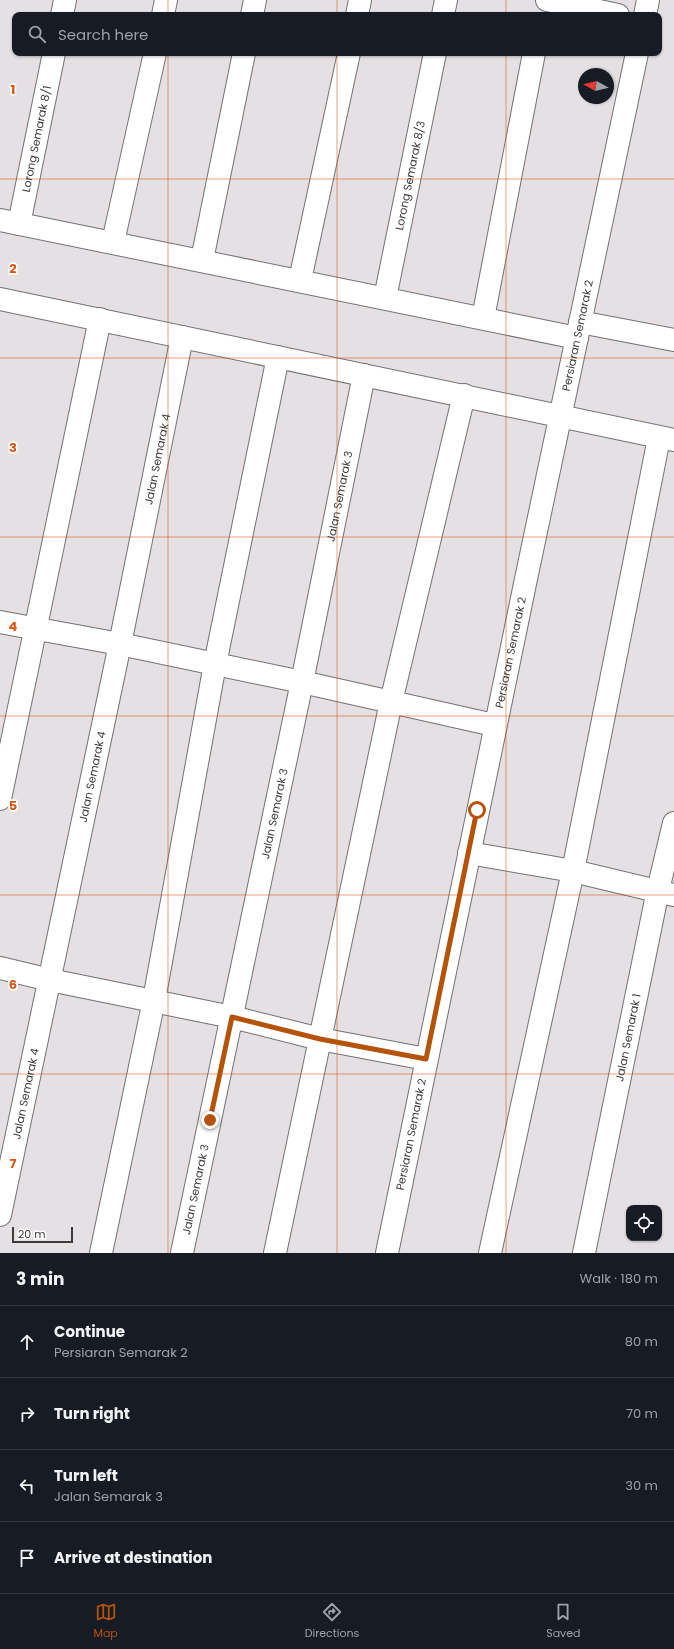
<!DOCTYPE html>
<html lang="en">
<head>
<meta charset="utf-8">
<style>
	:root { --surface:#171b24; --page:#20242c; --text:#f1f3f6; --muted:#9ea1a6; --line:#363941; --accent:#b45309 }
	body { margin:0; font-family:Poppins,sans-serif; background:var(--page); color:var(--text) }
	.controls { position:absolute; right:12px; bottom:12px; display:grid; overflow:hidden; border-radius:8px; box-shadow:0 1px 3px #0004 }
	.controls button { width:36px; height:36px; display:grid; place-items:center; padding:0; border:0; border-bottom:1px solid var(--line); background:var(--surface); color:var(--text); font:20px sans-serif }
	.compass { position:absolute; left:578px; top:68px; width:36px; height:36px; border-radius:50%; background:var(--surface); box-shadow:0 1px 3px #0004; rotate:278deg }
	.scale { position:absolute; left:12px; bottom:10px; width:61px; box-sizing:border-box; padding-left:4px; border:2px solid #3d3c3d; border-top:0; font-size:11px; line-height:14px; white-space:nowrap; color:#3d3c3d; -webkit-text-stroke:3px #fff; paint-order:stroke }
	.stop { position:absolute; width:12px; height:12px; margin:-9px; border:3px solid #b45309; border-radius:50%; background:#fff }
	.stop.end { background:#b45309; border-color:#fff; box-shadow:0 1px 4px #0008 }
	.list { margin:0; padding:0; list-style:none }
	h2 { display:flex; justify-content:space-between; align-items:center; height:52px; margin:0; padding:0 16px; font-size:17px }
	h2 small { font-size:13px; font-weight:400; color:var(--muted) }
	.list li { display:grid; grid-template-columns:26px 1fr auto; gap:12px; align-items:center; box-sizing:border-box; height:72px; padding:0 16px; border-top:1px solid var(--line) }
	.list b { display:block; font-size:15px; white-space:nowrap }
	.list p { margin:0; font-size:13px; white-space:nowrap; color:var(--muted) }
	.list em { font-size:13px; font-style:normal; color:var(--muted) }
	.icon { flex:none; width:22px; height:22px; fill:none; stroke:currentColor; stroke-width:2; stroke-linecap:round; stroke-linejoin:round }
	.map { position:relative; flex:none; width:674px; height:1253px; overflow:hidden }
	.search { position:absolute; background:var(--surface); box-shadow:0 1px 3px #0004; left:12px; right:12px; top:12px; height:44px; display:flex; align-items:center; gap:10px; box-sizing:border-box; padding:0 14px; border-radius:8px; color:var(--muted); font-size:15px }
	.sheet { height:340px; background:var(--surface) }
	nav { display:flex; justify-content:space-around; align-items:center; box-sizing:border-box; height:56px; border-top:1px solid var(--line); background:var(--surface); font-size:11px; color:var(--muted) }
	nav a { display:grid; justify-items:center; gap:2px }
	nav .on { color:var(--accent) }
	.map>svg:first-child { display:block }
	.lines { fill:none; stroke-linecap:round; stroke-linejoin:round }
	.minor-casing { stroke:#747174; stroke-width:24 }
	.minor { stroke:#fff; stroke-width:22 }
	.route { stroke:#b45309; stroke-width:5 }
	.grid { fill:none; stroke:#d75611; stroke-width:1; stroke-opacity:0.55 }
	.labels { text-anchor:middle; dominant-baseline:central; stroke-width:3.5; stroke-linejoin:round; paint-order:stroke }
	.street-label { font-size:11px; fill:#3d3c3d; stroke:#fff }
	.grid-label { font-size:13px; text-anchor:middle; font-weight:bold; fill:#d75611; stroke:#fff; stroke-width:3.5; stroke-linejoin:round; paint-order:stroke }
</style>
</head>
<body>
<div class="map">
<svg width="674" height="1253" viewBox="0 0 674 1253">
	<rect width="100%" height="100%" fill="#e4e0e3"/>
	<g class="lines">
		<g class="minor-casing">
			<g id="minor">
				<polyline points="547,0 618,15"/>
				<polyline points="62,15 65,0"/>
				<polyline points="163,15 166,0"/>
				<polyline points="252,15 255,0"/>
				<polyline points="357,15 360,0"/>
				<polyline points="443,15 446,0"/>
				<polyline points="645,15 648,0"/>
				<polyline points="0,220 577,338"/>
				<path id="s1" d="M19,224L54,53"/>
				<polyline points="113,242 155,53"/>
				<polyline points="202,260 244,53"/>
				<polyline points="300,280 349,53"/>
				<path id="s2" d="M385,298L435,53"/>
				<polyline points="0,299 674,440"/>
				<polyline points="483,318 534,53"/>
				<polyline points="580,322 674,340"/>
				<polyline points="0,622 120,644 302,682 494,725"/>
				<polyline points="0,799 100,319"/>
				<polyline points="469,853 573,871 674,895"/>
				<polyline points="0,968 50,980 232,1017 320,1039 426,1059"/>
				<path id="s3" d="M0,1215L120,644L182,337"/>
				<polyline points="101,1253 154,1000 215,664 278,357"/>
				<path id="s4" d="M182,1253L302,682L364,375"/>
				<polyline points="275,1253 391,702 464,395"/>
				<path id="s5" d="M387,1253C467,852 553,453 637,53"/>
				<polyline points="490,1253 573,871 659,438"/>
				<path id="s6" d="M584,1253L658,890L674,823"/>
			</g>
		</g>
		<use href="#minor" class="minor"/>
	</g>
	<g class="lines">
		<polyline class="route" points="210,1120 232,1017 320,1039 426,1059 477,810"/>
	</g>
	<path class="grid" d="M168,0V15M337,0V15M506,0V15M168,53V1253M337,53V1253M506,53V1253M0,179H674M0,358H674M0,537H674M0,716H674M0,895H674M0,1074H674"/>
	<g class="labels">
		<g class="street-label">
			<text stroke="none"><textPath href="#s1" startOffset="87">Lorong Semarak 8/1</textPath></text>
			<text stroke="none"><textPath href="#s2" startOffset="125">Lorong Semarak 8/3</textPath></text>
			<text stroke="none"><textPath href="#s5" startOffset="937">Persiaran Semarak 2</textPath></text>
			<text stroke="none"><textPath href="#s3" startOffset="772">Jalan Semarak 4</textPath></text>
			<text stroke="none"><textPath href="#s4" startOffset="773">Jalan Semarak 3</textPath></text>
			<text stroke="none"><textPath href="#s5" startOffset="613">Persiaran Semarak 2</textPath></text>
			<text stroke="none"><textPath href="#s3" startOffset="448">Jalan Semarak 4</textPath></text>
			<text stroke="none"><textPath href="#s4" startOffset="449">Jalan Semarak 3</textPath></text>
			<text stroke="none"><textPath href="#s6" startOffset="220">Jalan Semarak 1</textPath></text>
			<text stroke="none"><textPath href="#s3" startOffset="124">Jalan Semarak 4</textPath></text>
			<text stroke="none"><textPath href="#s5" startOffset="121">Persiaran Semarak 2</textPath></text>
			<text stroke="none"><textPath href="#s4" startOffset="65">Jalan Semarak 3</textPath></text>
		</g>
	</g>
	<g class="grid-label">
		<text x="13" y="94">1</text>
		<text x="13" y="273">2</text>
		<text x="13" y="452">3</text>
		<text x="13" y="631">4</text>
		<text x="13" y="810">5</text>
		<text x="13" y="989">6</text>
		<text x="13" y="1168">7</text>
	</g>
</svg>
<div class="controls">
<button><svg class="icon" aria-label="locate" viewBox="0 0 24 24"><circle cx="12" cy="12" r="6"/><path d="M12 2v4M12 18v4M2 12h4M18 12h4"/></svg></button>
</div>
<svg class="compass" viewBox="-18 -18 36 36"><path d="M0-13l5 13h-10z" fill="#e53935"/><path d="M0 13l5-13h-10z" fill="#9ea1a6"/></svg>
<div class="scale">20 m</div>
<div class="stop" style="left:477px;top:810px"></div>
<div class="stop end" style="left:210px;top:1120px"></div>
<div class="search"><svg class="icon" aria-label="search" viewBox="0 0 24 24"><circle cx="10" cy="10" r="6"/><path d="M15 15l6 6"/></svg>Search here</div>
</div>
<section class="sheet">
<h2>3 min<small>Walk · 180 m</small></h2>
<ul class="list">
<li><svg class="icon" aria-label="ahead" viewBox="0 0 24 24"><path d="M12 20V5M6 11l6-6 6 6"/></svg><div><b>Continue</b><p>Persiaran Semarak 2</p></div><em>80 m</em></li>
<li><svg class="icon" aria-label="right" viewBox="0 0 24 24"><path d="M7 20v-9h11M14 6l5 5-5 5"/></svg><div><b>Turn right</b></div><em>70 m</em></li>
<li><svg class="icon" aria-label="left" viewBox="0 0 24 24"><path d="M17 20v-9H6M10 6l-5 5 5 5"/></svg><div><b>Turn left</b><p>Jalan Semarak 3</p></div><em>30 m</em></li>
<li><svg class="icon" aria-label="arrive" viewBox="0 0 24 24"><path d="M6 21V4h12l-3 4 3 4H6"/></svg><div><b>Arrive at destination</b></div></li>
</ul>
</section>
<nav>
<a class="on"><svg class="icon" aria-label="map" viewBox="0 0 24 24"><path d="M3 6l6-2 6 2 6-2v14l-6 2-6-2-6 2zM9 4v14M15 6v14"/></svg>Map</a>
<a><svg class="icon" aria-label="directions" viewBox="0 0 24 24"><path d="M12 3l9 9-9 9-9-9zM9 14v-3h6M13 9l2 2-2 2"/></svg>Directions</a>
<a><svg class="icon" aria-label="saved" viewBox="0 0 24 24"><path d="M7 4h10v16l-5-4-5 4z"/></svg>Saved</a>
</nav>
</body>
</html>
